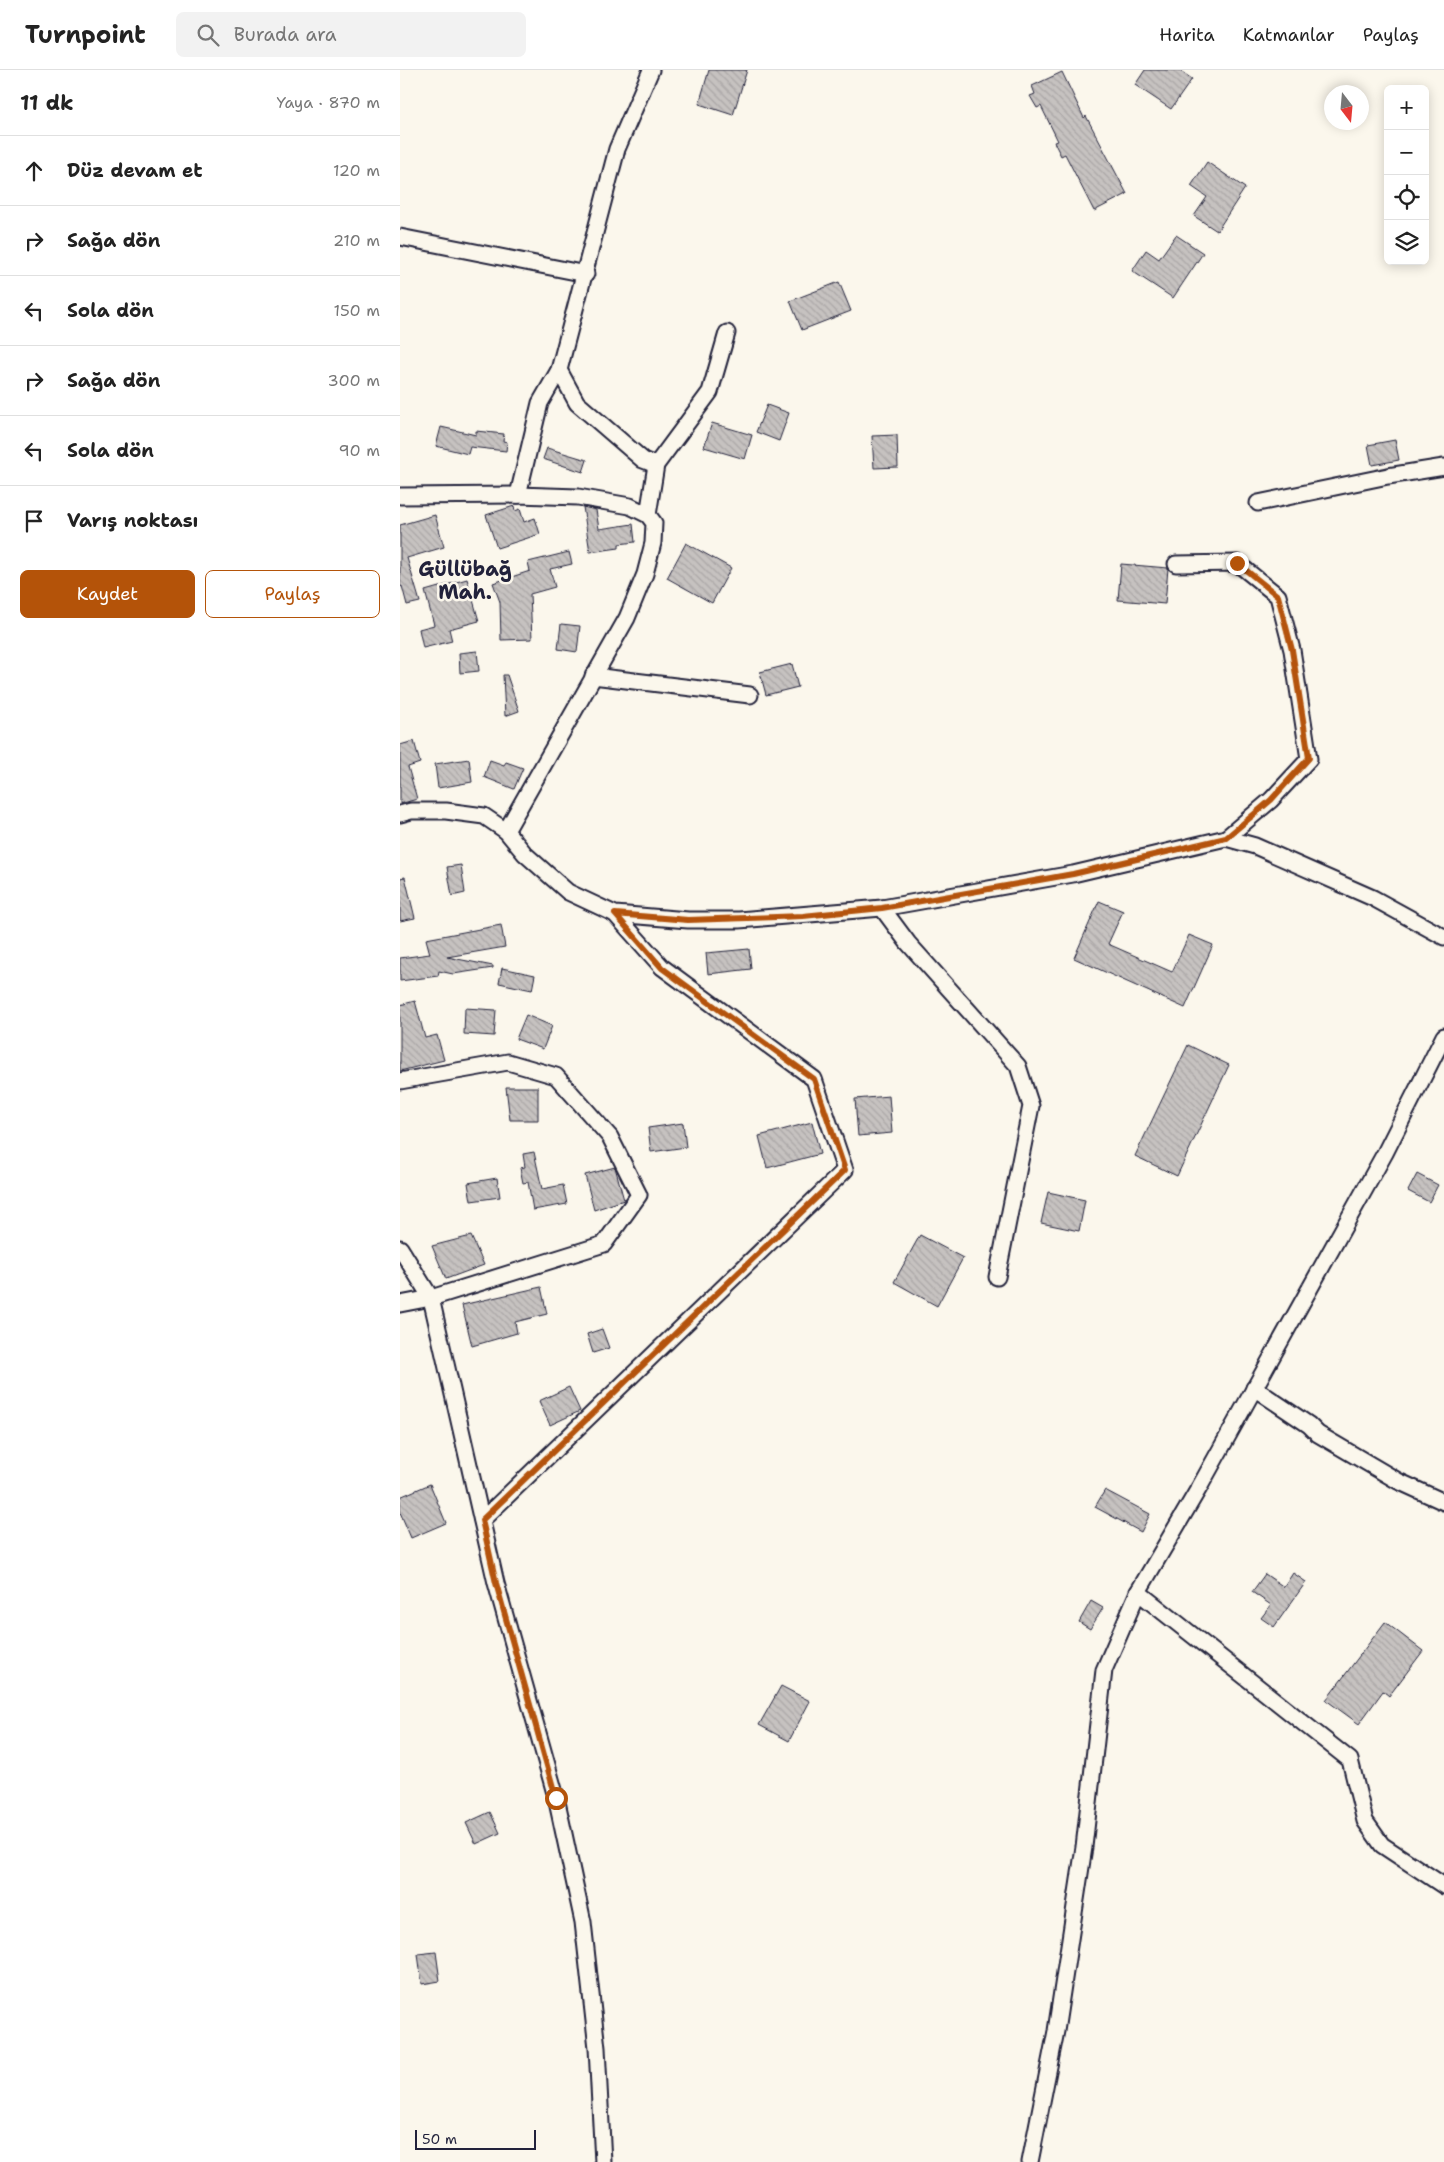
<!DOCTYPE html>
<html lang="tr">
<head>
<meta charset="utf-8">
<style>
	:root { --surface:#fff; --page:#f2f2f2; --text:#222; --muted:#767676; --line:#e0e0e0; --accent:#b45309 }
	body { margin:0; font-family:"Shantell Sans",sans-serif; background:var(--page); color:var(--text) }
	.controls { position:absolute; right:15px; top:15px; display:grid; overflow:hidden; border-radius:8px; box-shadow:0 2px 12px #0003 }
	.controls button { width:45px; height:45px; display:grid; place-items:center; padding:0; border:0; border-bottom:1px solid var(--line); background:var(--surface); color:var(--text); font:25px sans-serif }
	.compass { position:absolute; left:924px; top:15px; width:45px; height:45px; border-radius:50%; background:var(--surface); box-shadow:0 2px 12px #0003; rotate:164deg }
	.scale { position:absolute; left:15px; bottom:12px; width:121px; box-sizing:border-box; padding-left:5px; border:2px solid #22223b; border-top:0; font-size:14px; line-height:18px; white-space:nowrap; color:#22223b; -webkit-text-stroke:4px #fbf7ec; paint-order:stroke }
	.stop { position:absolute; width:15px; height:15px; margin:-11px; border:4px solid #b45309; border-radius:50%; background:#fff }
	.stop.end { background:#b45309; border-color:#fff; box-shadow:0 1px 5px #0008 }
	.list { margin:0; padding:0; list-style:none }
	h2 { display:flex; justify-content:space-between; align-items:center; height:65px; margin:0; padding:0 20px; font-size:21px }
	h2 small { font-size:16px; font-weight:400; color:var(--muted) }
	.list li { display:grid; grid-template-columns:32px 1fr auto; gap:15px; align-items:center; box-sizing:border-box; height:70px; padding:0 20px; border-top:1px solid var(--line) }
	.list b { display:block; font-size:19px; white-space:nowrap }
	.list em { font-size:16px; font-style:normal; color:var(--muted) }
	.actions { display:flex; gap:10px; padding:15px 20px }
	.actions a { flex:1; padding:11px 0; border:1px solid var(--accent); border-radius:8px; text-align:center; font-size:18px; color:var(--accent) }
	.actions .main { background:var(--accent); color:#fff }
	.icon { flex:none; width:28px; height:28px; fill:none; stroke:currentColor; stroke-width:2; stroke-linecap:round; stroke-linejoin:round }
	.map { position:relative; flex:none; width:1044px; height:2092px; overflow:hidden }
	header { display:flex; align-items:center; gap:30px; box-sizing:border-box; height:70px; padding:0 25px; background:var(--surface); border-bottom:1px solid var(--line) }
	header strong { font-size:24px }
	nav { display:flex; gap:28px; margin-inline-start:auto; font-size:18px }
	.search { width:350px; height:45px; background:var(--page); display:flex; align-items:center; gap:12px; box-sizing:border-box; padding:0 18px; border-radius:8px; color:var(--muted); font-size:19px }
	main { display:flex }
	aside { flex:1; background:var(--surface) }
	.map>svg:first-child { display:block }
	.building { fill:url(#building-back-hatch); stroke:#22223b }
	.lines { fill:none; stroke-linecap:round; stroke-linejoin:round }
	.minor-casing { stroke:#22223b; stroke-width:19 }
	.minor { stroke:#fbf7ec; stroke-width:15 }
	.route { stroke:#b45309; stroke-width:6 }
	.labels { text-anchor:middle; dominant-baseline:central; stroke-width:5; stroke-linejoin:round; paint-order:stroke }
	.district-label { font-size:20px; font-weight:bold; fill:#22223b; stroke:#fbf7ec }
</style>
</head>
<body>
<header>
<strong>Turnpoint</strong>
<div class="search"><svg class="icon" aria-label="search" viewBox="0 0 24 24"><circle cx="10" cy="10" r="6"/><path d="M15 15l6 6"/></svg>Burada ara</div>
<nav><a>Harita</a><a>Katmanlar</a><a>Paylaş</a></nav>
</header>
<main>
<aside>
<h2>11 dk<small>Yaya · 870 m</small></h2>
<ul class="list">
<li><svg class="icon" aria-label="ahead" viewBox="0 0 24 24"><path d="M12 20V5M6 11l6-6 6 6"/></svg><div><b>Düz devam et</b></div><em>120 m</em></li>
<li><svg class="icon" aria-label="right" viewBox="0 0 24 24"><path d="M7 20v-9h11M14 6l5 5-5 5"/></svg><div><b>Sağa dön</b></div><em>210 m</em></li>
<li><svg class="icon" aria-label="left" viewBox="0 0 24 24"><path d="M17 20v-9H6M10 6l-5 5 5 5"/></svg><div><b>Sola dön</b></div><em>150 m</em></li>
<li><svg class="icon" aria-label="right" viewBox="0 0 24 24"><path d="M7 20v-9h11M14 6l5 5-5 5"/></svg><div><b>Sağa dön</b></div><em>300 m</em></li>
<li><svg class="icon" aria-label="left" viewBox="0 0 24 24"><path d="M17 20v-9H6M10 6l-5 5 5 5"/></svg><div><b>Sola dön</b></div><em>90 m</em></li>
<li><svg class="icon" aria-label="arrive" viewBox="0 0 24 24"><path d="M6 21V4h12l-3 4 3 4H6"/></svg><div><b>Varış noktası</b></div></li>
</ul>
<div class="actions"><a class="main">Kaydet</a><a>Paylaş</a></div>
</aside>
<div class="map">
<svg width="1044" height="2092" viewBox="0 0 1044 2092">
	<defs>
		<pattern id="building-back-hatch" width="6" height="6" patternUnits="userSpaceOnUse" patternTransform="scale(1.25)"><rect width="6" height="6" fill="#c6c2c0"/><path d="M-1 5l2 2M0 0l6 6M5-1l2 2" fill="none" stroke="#aaa6a6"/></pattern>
	</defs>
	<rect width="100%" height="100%" fill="#fbf7ec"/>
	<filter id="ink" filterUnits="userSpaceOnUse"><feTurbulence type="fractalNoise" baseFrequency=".02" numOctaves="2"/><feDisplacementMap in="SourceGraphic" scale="10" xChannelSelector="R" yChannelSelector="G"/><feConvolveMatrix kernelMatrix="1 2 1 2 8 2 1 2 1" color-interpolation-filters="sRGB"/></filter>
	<g filter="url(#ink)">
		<g class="building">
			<polygon points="309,0 347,0 333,45 299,34"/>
			<polygon points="745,0 779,0 792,9 771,39 735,15"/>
			<polygon points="662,2 684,48 686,46 727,124 694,141 665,84 661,86 654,72 658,71 641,36 637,38 630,26 635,24 632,16"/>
			<polygon points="807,92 845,118 817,161 794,146 807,127 791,116"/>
			<polygon points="776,165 803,183 773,228 732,201 746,180 759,189"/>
			<polygon points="439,212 451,241 402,260 390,231"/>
			<polygon points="367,335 389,343 379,371 356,362"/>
			<polygon points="312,353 352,365 345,389 304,377"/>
			<polygon points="41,357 76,365 76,361 104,364 103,371 107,372 106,381 70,377 68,384 36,376"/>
			<polygon points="497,365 498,397 474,398 472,366"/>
			<polygon points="995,370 999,390 972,395 968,375"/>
			<polygon points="147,378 187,390 183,402 143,389"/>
			<polygon points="114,436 115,441 120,439 124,452 135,448 140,464 97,478 86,445"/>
			<polygon points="183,437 196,440 199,459 233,454 235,472 219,474 219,478 190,482"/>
			<polygon points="35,445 44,477 7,488 20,532 7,535 2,516 0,517 0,455"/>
			<polygon points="286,473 331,498 312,533 267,508"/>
			<polygon points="169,482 172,494 150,499 155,517 130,524 132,569 101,570 100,532 93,513 130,501 128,492"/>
			<polygon points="721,494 768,498 765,534 718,530"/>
			<polygon points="67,509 79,551 49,559 52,571 23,578 19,559 34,555 25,521"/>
			<polygon points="161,554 180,556 177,582 158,579"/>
			<polygon points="77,581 79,601 60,603 59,583"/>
			<polygon points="392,594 398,617 366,625 360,602"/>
			<polygon points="103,605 107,605 119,641 105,646"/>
			<polygon points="14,671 20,693 8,697 17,729 0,734 0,675"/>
			<polygon points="69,689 72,712 38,718 35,694"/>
			<polygon points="90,690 104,695 106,692 123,698 114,719 84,707"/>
			<polygon points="61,795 65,823 52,826 47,797"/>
			<polygon points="5,807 15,848 0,851 0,808"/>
			<polygon points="699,831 723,841 708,874 772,902 789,865 813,875 785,938 674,888"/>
			<polygon points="101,855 105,877 47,887 93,896 93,898 53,904 39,901 38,906 0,911 0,888 30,884 26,869"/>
			<polygon points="349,879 351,899 308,904 306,883"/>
			<polygon points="102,898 135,905 132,920 99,913"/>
			<polygon points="15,931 25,968 37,965 44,990 0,1001 0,935"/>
			<polygon points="65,938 96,940 94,966 64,964"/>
			<polygon points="126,945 152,956 143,979 116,969"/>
			<polygon points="788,975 829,995 777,1106 735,1086"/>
			<polygon points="106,1017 138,1017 138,1050 110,1050"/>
			<polygon points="489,1026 492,1063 458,1066 455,1029"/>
			<polygon points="412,1052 420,1084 367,1098 359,1066"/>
			<polygon points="283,1053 286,1077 251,1082 248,1058"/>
			<polygon points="134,1082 142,1119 163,1115 167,1134 133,1140 128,1112 123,1113 120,1098 125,1097 123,1084"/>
			<polygon points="215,1097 224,1130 194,1140 185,1105"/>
			<polygon points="1017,1104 1038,1115 1029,1132 1008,1121"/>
			<polygon points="97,1108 100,1127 71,1131 68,1113"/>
			<polygon points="648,1122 685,1130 679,1161 641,1153"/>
			<polygon points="520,1165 563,1188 537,1236 494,1212"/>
			<polygon points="71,1166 84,1195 46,1209 32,1176"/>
			<polygon points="141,1217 147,1244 115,1252 117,1263 72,1276 62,1235"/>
			<polygon points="202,1259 209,1278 193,1283 187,1264"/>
			<polygon points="169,1317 180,1341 150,1355 139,1331"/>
			<polygon points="30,1414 46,1453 11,1468 0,1442 0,1427"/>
			<polygon points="705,1420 750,1444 741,1462 695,1437"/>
			<polygon points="893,1503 906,1512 874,1557 861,1548 871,1535 852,1522 865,1504 884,1517"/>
			<polygon points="691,1531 703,1538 690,1559 679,1552"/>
			<polygon points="985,1552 1023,1581 989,1626 983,1621 959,1654 926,1630"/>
			<polygon points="381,1616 410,1631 389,1671 359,1655"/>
			<polygon points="90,1742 100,1763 76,1774 66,1753"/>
			<polygon points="36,1882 40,1911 22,1914 18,1884"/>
		</g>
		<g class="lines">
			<g class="minor-casing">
				<g id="minor">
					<polyline points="0,167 186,204"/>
					<polyline points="159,300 177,333 243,390 256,395"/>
					<polyline points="118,425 140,333 159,300 217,79 251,0"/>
					<polyline points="0,426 118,425 178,427 230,436 248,445 254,453 253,473 245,504 227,548 106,761"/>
					<polyline points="858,433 988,406 1044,397"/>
					<polyline points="248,445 256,395 310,322 327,263"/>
					<polyline points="776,494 837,493 878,526 892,580 909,689 871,730 826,768"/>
					<polyline points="193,606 350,625"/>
					<polyline points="0,744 11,741 46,741 84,746 106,761 125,784 168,822 215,844 288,850 339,850 482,838 673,804 826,768 855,776 973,828 1044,867"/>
					<polyline points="482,838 508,873 618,996 631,1036 597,1207"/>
					<polyline points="0,1011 108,992 156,1006 210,1067 239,1125 204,1174 31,1228 0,1234"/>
					<polyline points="0,1178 31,1228 96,1513 156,1727 183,1852 197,1978 203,2092"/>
					<polyline points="854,1318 909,1355 918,1364 998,1411 1044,1432"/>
					<polyline points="82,1450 445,1100 414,1009 262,897 215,844"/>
					<polyline points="738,1522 950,1690 965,1751 982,1775 1044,1816"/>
					<polyline points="630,2092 656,1961 684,1777 704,1600 738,1522 799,1418 985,1083 1044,966"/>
				</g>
			</g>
			<use href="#minor" class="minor"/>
		</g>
	</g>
	<g class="lines" filter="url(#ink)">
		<polyline class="route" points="156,1728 96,1513 82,1450 445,1100 414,1009 262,898 215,844 288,850 403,846 482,838 673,804 826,768 871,730 909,688 892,580 878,526 837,493"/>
	</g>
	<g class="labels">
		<g class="district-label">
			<text x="65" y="499">Güllübağ<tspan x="65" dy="23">Mah.</tspan></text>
		</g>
	</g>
</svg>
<div class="controls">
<button>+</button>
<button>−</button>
<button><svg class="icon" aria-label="locate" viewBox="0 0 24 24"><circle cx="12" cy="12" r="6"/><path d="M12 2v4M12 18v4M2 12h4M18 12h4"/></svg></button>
<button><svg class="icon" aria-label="layers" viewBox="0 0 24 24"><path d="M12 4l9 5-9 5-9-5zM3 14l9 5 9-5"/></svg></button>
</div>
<svg class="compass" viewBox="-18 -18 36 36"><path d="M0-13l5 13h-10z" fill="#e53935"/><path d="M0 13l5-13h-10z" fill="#767676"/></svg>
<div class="scale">50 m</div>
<div class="stop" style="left:156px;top:1728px"></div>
<div class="stop end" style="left:837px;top:493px"></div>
</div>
</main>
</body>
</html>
